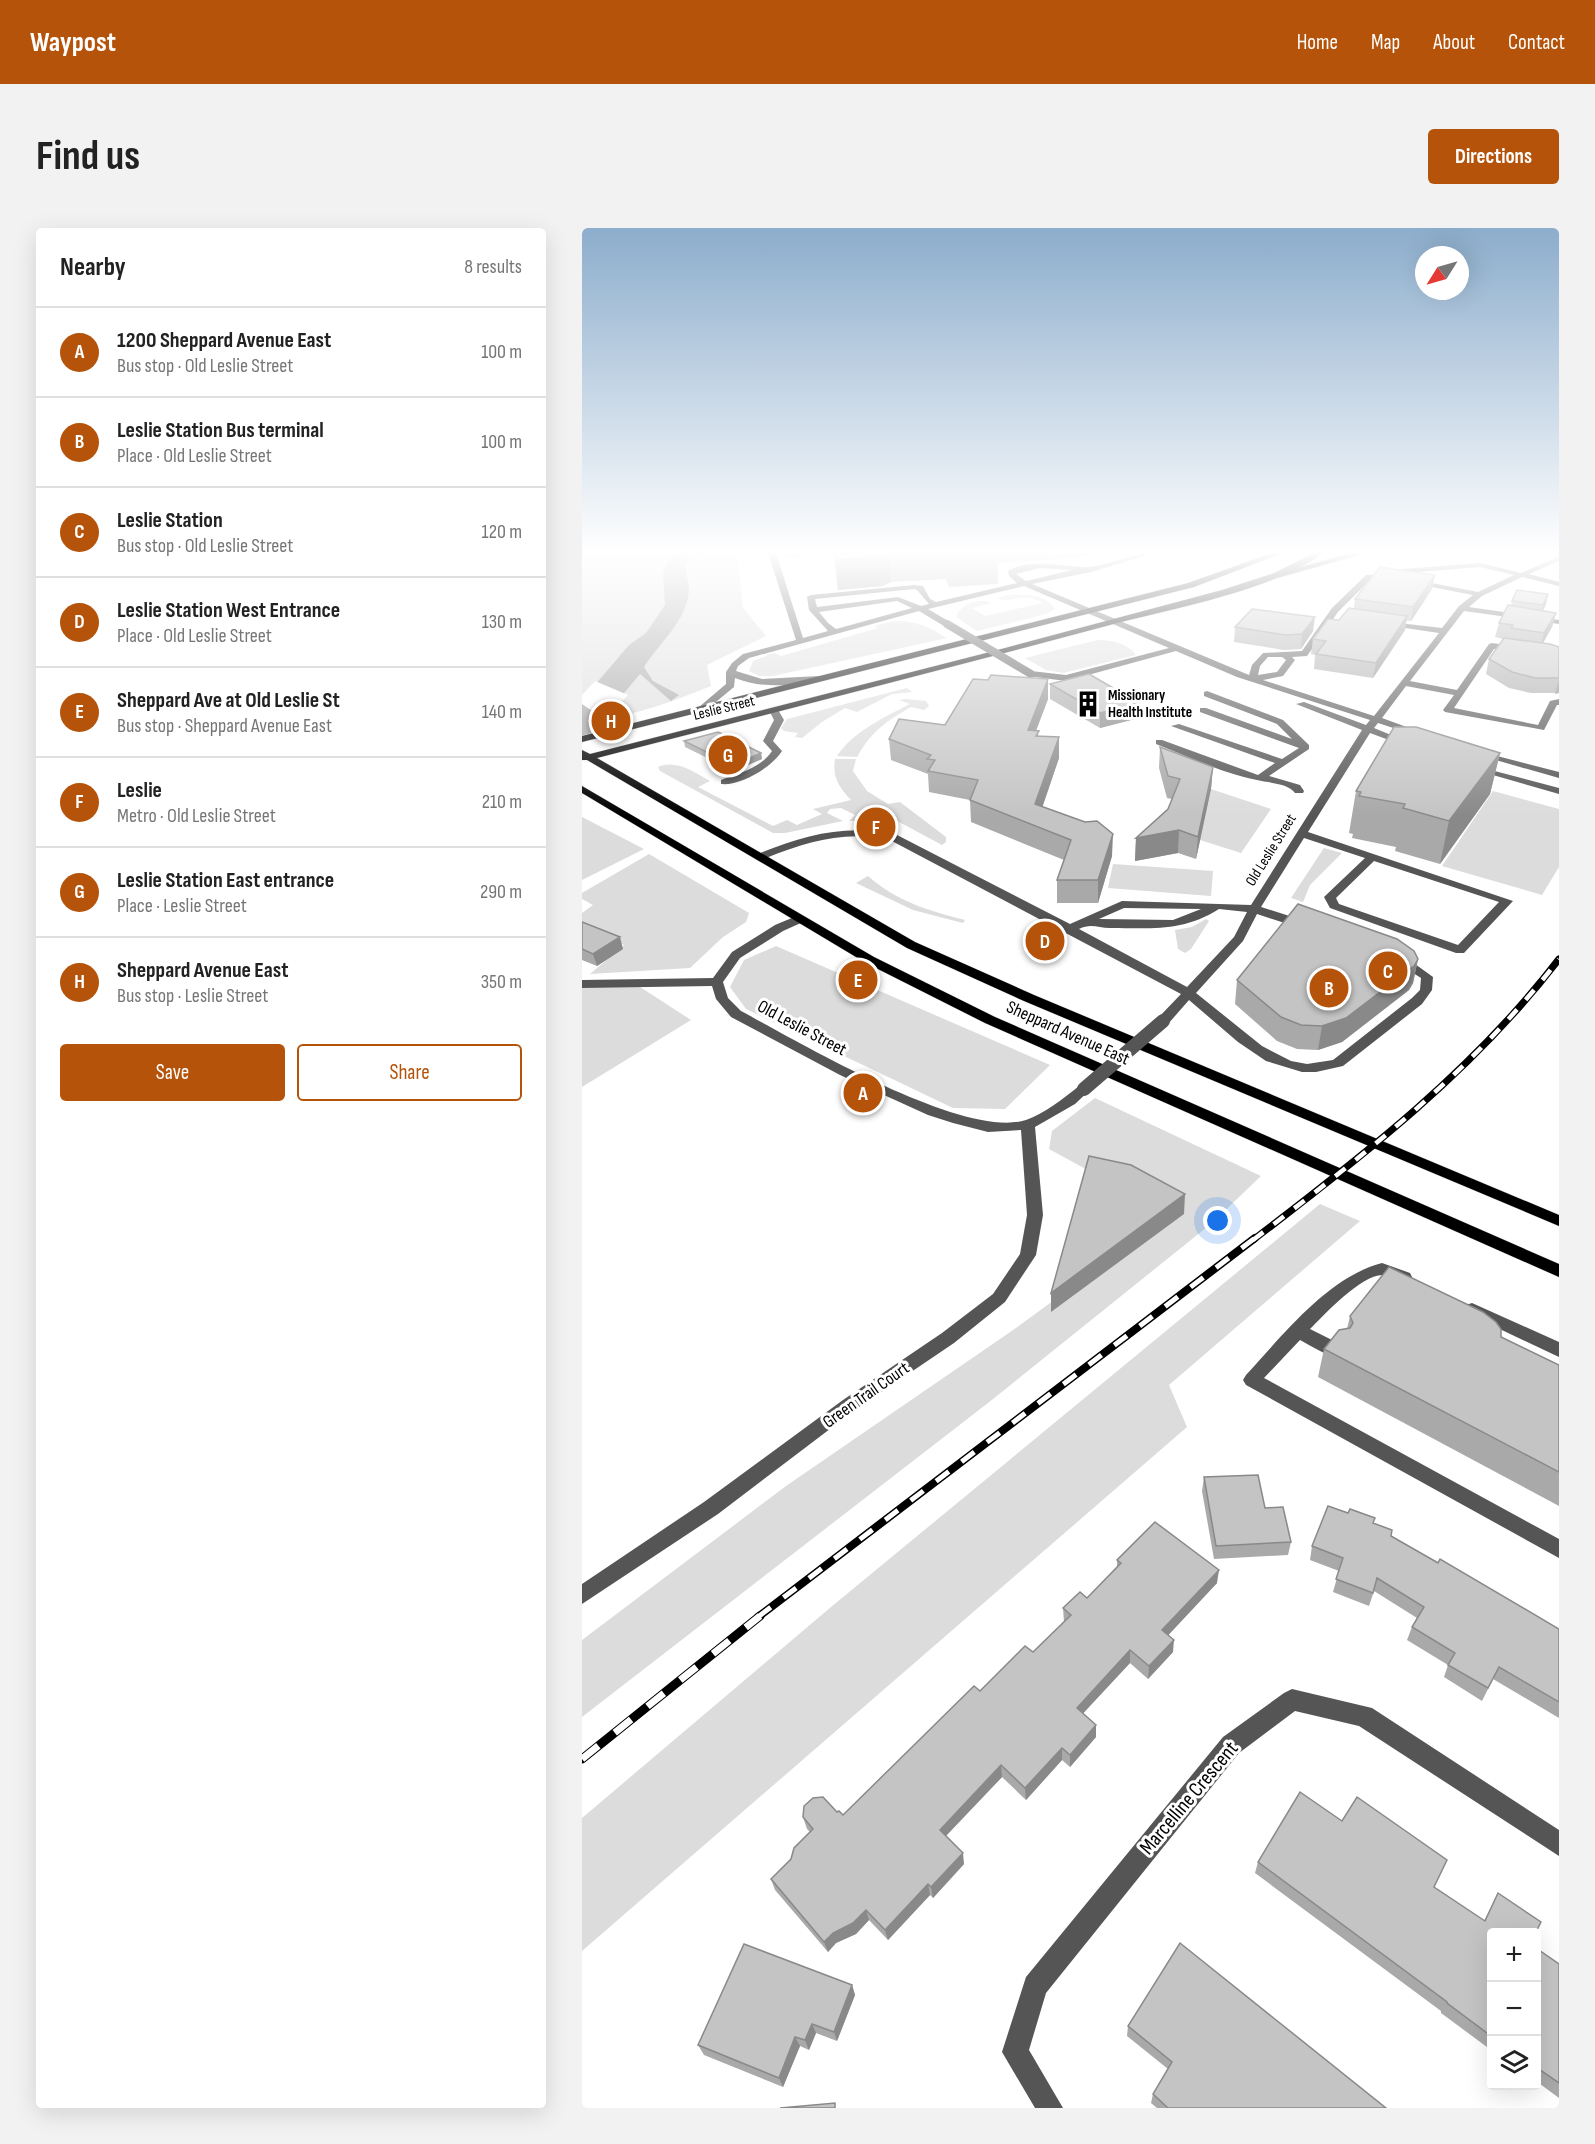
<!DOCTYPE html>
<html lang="en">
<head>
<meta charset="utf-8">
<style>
	:root { --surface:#fff; --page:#f2f2f2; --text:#222; --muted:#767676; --line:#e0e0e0; --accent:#b45309 }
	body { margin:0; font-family:"Sofia Sans Condensed",sans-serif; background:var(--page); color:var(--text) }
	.controls { position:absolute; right:18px; bottom:18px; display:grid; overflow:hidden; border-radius:6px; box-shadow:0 6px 24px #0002 }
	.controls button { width:54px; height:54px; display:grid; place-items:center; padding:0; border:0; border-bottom:2px solid var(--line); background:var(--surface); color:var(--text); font:30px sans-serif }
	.compass { position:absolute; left:833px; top:18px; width:54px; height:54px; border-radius:50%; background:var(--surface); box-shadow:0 6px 24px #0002; rotate:233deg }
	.you { position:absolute; left:636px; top:993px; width:21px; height:21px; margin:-15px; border:4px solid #fff; border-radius:50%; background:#1a73e8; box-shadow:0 0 0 9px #1a73e833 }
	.badge { display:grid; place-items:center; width:39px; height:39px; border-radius:50%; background:var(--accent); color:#fff; font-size:20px; font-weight:700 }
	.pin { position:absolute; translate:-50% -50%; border:3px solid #fff; box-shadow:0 2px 6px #0006 }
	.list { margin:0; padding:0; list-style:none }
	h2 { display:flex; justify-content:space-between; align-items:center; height:78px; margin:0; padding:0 24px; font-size:26px }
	h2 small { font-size:20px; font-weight:400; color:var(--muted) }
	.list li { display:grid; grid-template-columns:39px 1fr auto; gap:18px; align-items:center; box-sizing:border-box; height:90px; padding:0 24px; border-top:2px solid var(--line) }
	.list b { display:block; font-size:22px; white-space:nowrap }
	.list p { margin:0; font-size:20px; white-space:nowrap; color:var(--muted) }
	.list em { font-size:20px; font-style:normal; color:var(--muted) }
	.actions { display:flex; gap:12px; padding:18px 24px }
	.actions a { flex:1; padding:14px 0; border:2px solid var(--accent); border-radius:6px; text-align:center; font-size:21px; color:var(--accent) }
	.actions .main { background:var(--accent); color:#fff }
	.icon { flex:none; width:33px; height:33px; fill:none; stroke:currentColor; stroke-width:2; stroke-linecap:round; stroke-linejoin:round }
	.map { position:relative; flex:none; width:977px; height:1880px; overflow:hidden; border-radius:6px }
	header { display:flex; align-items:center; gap:36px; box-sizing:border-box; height:84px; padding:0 30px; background:var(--accent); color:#fff }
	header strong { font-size:28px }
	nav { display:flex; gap:33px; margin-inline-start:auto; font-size:21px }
	.intro { display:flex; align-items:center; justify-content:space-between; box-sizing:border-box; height:144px; padding:0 36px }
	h1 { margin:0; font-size:42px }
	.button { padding:15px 27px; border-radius:6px; background:var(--accent); color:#fff; font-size:21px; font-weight:700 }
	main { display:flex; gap:36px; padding:0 36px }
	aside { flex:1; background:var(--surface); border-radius:6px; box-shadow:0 6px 24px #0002 }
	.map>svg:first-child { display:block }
	.green { fill:#dcdcdc }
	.water { fill:#a3a3a3 }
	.pier { fill:#fff }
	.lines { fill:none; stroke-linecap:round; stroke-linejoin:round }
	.major-casing { stroke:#dbdbdb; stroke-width:1 }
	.highway-casing { stroke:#dbdbdb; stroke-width:2 }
	.minor { fill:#555; fill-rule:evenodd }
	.major { fill:#000; fill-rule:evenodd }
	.highway { fill:#000; fill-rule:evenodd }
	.rail-far2-casing { stroke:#000; stroke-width:7 }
	.rail-far1-casing { stroke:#000; stroke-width:8 }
	.rail-casing { stroke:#000; stroke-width:9 }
	.rail-far2 { stroke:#fff; stroke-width:4.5; stroke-dasharray:13; stroke-linecap:butt }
	.rail-far1 { stroke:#fff; stroke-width:5; stroke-dasharray:16; stroke-linecap:butt }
	.rail { stroke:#fff; stroke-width:7; stroke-dasharray:21; stroke-linecap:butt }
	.minor-bridge-far1 { stroke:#555; stroke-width:8 }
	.minor-bridge { stroke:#555; stroke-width:14 }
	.wall { fill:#a9a9a9 }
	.shaded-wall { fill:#898989 }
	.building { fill:#c4c4c4; stroke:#898989; stroke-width:1.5 }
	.labels { text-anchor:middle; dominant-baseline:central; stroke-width:6; stroke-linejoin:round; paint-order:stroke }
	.far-poi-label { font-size:15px; font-weight:bold; fill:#000; stroke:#fff; text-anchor:start }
	.far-street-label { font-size:15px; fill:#000; stroke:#fff }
	.street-label { font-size:18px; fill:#000; stroke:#fff }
	.near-street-label { font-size:21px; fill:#000; stroke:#fff }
</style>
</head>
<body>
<header>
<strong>Waypost</strong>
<nav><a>Home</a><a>Map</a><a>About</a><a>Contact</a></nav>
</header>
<div class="intro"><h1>Find us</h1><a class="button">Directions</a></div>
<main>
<aside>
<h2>Nearby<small>8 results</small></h2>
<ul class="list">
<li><span class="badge">A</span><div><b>1200 Sheppard Avenue East</b><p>Bus stop · Old Leslie Street</p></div><em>100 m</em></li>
<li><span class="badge">B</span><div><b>Leslie Station Bus terminal</b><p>Place · Old Leslie Street</p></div><em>100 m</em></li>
<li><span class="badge">C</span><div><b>Leslie Station</b><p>Bus stop · Old Leslie Street</p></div><em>120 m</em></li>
<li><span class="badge">D</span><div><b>Leslie Station West Entrance</b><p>Place · Old Leslie Street</p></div><em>130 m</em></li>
<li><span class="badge">E</span><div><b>Sheppard Ave at Old Leslie St</b><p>Bus stop · Sheppard Avenue East</p></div><em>140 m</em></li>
<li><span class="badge">F</span><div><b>Leslie</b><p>Metro · Old Leslie Street</p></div><em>210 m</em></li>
<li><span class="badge">G</span><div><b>Leslie Station East entrance</b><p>Place · Leslie Street</p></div><em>290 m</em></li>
<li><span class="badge">H</span><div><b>Sheppard Avenue East</b><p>Bus stop · Leslie Street</p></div><em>350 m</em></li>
</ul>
<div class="actions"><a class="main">Save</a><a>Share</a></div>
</aside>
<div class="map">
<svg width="977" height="1880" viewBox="0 0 977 1880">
	<rect width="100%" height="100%" fill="#fff"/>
	<g class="green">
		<path d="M0,325H162L156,335L161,380L184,408L125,437L129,458C89,474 44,492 0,491Z"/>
		<path d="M425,367C441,366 465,366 473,381L464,386L395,403L374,389C377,377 398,369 409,375L390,380L403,388L461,375C440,362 431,377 415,370Z"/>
		<path d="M312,393C332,392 348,399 365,410L191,448H177L167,443L171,433L185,428L184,427L192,425L199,428L296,400L292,398Z"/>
		<path d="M516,412C531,412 548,417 554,427L481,445L464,442L443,430Z"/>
		<polygon points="325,460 330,464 310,466 275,484 263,480 240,494 220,510 213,509 216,505 202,503 199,500 205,491"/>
		<path d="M323,471L344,473L347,478L342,482L329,479C303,494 290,503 275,529L255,528C272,503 301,490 328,476L317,472Z"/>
		<path d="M253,531H274L271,543L285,563L306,576L318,574L364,609V614L360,617L306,588L282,593H267L273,587L259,580L248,581L245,585L261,593L203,605H191L78,543L76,539C94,531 112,544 128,553L116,559L191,598L205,592L215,597L240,586L231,581L269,572C257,559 250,549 253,531Z"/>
		<polygon points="629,561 689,581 659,625 618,612"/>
		<polygon points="911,563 977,581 977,639 960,667 860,638"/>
		<polygon points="0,589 62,621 0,652"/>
		<polygon points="742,620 760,625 728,657 721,674 709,670"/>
		<polygon points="67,626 167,685 164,694 141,709 108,740 8,746 42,717 0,697 0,685 11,677 0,671 0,665"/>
		<polygon points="531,636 631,643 629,668 526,660"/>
		<path d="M286,648C314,673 347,683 383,692L381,695L331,682L274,655Z"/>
		<polygon points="624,691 627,693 609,721 603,725 596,721 593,702 610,699"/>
		<polygon points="194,718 468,837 423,881 371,880 164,781 148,759 162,732"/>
		<polygon points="0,756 55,757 109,792 0,859"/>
		<polygon points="513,870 679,948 630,995 406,1175 0,1489 0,1412 204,1258 434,1100 588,987 467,921 470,903"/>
		<polygon points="738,976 778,993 587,1157 605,1199 0,1723 0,1590 249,1379"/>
	</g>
	<path class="water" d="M96,325H119L108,332L103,338C104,346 107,354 107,362C105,393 77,415 62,439L71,453L97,467L89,473L58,446L0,515V472L47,417L64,405L83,377L81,344L88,329Z"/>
	<polygon class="pier" points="13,453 46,467 22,491 0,476 0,467"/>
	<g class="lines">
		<g class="major-casing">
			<g id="major">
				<polygon points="690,325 701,325 612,359 0,514 0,508 606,355"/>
				<path d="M732,325H741C693,362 588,381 528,397C357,443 186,486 15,530L333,714L452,767L977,987V998L442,773L325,720L5,532H0V522L8,526L408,424L640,362L692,345Z"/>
				<polygon points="0,558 292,729 413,789 977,1036 977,1049 403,795 284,735 0,565"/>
			</g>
		</g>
		<g class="highway-casing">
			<polygon id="highway" points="769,325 784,325 695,350 690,347"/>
		</g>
		<g class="minor">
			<path d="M186,325H194L221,410L246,403L227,382L225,369L229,367L332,357L341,358L348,371L354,374L435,355L427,348L426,343C447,330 477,338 500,339C522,340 549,325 573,325L509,344L450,356L667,447L670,437L681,425L720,423L750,380L784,347L809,346L821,341L898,335L939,345L977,328V333L947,346L977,354V358L940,349L900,368L887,379L977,392V396L882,383L828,453L875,462L907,416L910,415L977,425V431L912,421L872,480L956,497L968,473L977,471V477H975L962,502L863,484L861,482L872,467L824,458L800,490L841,505L836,508L796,495L792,500L831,516L823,518L788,505L726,604L931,673L882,725H874L748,680L742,669L783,630L722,610L679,679L726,694V700H718L675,686L661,713L614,765L680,818L709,833L725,836L751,832L830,770L838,762L839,750L814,734L812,731L814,728H822L851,749L850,762L840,776L761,838L734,844H720L684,833L656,814L607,772L586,796H576L574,793L576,790L599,766L308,612C263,602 225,614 184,630H176V626C222,607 266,595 315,607L488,696L540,673L669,677L780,502L714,476L722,474L784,497L788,492L655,449L594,423L484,453L446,448V444L449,443L484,447L587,420L442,358L346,381L368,394V398H362L337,383L167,430L156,438L154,443L180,451L237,448L241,451L237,454C208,457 180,461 153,450L152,459L123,483H117V479L144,456V444L150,435L161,426L214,412ZM898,339L932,347L896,364L829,351V355L891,367L877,378L860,400L800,393L799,395L803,397L857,405L792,488L681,452L701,448L713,432L710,429L725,428L756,384L789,351L811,350L823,345ZM458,340L490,342L444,353L434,346ZM332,361L335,362L347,376L339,378L316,369L235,379L233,371ZM315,373L330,380L254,401L246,395L237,384ZM686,429H700L704,432L695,444L676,447L678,438ZM792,633L917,674L876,717L757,676L754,670ZM542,680L619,681L591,692L517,691ZM637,681L665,684L652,709L605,759L497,701C509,695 516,700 528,700C569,700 601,704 637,681Z"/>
			<path d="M625,463L701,492L727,517V521L687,548L718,557L722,563L721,565H713C706,555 687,555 675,552C642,546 605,528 574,516V512H580L676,547L693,535L589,498L597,496L700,531L717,520L618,484V480H624L710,511L695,496L622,468V464Z"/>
			<path d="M189,480H195L202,492L191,513L200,523C190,539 159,558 139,556V552C157,545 179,540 190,523L181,513L192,492L187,482Z"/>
			<polygon points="896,523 977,544 977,550 896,527"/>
			<polygon points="890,537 977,560 977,566 890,541"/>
			<path d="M217,687L223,691L221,694L201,703L158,730L141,754L146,770L159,783C217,814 382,912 444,892C462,886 482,870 497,858H507L509,861L493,876L453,899L461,987L454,1027L423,1074L372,1115L273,1182L136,1286L0,1376V1356L122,1274L261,1172L360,1105L411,1066L438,1026L445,987L439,902L406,904L371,895L346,887L258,847L149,789L134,771L130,758L0,760V752L131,750L150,724L193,697Z"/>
			<path d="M800,1035L828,1045L830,1049L828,1053C817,1057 811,1047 801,1047C780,1046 742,1087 728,1101L760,1117L763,1122L760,1127C747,1131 730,1118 718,1112L682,1150L977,1311V1330L664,1157L661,1152L664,1147C701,1107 746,1049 800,1035Z"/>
			<polygon points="890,1075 977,1114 977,1129 884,1085 882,1081 884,1077"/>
			<polygon points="710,1461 790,1480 977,1602 977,1628 777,1498 713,1483 657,1525 464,1765 447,1822 481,1880 453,1880 420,1824 444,1749 641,1509 702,1465"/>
		</g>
		<use href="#major" class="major"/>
		<use href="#highway" class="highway"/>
		<g class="rail-far2-casing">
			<path id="rail-far2" d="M671,1012C781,928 892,842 977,731"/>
		</g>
		<g class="rail-far1-casing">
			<polyline id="rail-far1" points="176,1389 673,1010"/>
		</g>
		<g class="rail-casing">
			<polyline id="rail" points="0,1531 178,1388"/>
		</g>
		<use href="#rail-far2" class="rail-far2"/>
		<use href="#rail-far1" class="rail-far1"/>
		<use href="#rail" class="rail"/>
		<polyline class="minor-bridge-far1" points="365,396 449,446"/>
		<polyline class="minor-bridge" points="502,861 581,793"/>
	</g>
	<g class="wall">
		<polygon points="203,325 513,325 492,330 416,335 416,356 367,359 364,351 309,354 300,358 256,362 252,328 203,329"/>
		<polygon points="853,347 850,361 829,393 824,393 823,402 791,450 732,441 733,427 729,426 731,411 772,380 773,371"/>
		<polygon points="966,366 964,376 961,382 974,385 970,399 961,415 977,419 977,465 949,465 927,460 904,446 907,431 921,411 913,409 917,395 929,377 930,373"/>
		<polygon points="653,399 731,403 719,421 702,422 652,414"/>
		<polygon points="468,456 557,475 557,490 518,500 468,471"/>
		<polygon points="466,471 454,503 457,508 477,530 460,579 530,628 516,675 475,675 475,652 482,632 389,594 388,572 347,564 346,546 309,532 307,511"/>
		<polygon points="102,513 179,525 180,531 152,543 103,519"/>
		<polygon points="578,519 631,539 629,561 614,631 596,625 553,633 554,610 586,581 590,571 585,570 577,540"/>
		<polygon points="918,525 908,566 858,636 813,623 814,619 770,610 771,606 767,605 774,563"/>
		<polygon points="0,694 41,721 15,738 0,732"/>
		<polygon points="836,731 831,755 827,762 760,814 736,822 715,821 695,813 653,776 655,752"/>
		<polygon points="768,1088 919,1109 977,1137 977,1278 736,1149 742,1121 765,1101"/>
		<polygon points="622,1249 683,1280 709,1314 706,1327 632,1331 620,1263"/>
		<polygon points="791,1295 809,1308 977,1401 977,1490 911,1451 900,1473 862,1449 866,1437 825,1412 830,1399 835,1390 792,1363 787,1378 751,1364 757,1343 728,1332 730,1318"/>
		<polygon points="535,1332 635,1355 586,1407 591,1424 566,1451 548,1435 501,1485 514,1497 514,1509 488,1539 480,1532 444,1572 420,1549 364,1608 382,1636 351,1670 348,1667 306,1712 287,1692 274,1706 254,1715 246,1724 193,1662 189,1651 209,1631 228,1604 225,1601 221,1589 255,1584 261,1587 398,1463 451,1424 482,1394 481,1380 505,1370 535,1340"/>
		<polygon points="676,1634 852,1659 902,1693 916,1665 909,1704 909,1822 859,1785 859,1783 673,1645"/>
		<polygon points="954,1720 977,1736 977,1870 954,1853"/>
		<polygon points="270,1757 273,1767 255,1813 234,1805 227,1822 218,1818 201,1859 122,1827 116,1817"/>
		<polygon points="546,1798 804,1880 575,1880 569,1875 571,1866 586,1841 545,1808"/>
	</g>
	<g class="shaded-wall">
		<polygon points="303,325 307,325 309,354 300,358 256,362 253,332"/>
		<polygon points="492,325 513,325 492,330"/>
		<polygon points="853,347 850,361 829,393 831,379"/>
		<polygon points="966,366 964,376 959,387 961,377"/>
		<polygon points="974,385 970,399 958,420 962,405"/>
		<polygon points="825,388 823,402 791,450 794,435"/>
		<polygon points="733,389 731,403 719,421 720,406"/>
		<polygon points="977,450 977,465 973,466 977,451"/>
		<polygon points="466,451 466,471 446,523 446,502"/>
		<polygon points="557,475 557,490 518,500 518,485"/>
		<polygon points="477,509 477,530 454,598 453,576"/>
		<polygon points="179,525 180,531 152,543 151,537"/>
		<polygon points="918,525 908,566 858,636 867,593"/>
		<polygon points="631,539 629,561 614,631 616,609"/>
		<polygon points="597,602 596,625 553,633 554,610"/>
		<polygon points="531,606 530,628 516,675 516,652"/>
		<polygon points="38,709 41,721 15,738 11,726"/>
		<polygon points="836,731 831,755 827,762 760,814 736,822 740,798"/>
		<polygon points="603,966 602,986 469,1084 469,1065"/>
		<polygon points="637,1342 635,1355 579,1415 580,1402"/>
		<polygon points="592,1412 591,1424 566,1451 567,1438"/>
		<polygon points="548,1422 548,1435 495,1492 495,1480"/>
		<polygon points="514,1497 514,1509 488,1539 488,1527"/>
		<polygon points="480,1520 480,1532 444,1572 443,1560"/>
		<polygon points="419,1537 420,1549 359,1613 358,1602"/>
		<polygon points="381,1625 382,1636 351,1670 349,1659"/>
		<polygon points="346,1656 348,1667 306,1712 303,1702"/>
		<polygon points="284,1682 287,1692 274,1706 254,1715 246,1724 242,1714 251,1705"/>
		<polygon points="270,1757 273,1767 255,1813 252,1804"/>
		<polygon points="230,1796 234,1805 227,1822 223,1812"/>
		<polygon points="213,1809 218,1818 201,1859 197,1850"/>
	</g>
	<g class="building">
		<polygon points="252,325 303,325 297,328 253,332"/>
		<polygon points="364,325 415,325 415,326 365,329"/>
		<polygon points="798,339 853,347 831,379 773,371"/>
		<polygon points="935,362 966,366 961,377 930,373"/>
		<polygon points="926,377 974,385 962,405 929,400 931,397 917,395"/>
		<polygon points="767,380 825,388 794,435 734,426 744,413 731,411 746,391 757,392"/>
		<polygon points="670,381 733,389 720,406 703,407 653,399"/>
		<polygon points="922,410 968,416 977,419 977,450 953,450 930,444 907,431"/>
		<polygon points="507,446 557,475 518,485 468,456"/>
		<polygon points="409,447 466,451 446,502 457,503 454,508 477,509 453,576 503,594 515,593 531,606 516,652 475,652 489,612 388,572 396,552 346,543 353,532 345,531 349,527 307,511 317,491 363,497 391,451 406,452"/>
		<polygon points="812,499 834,499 918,525 867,593 821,580 823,576 777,568 779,564 774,563"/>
		<polygon points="136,504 179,525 151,537 102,513"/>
		<polygon points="578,519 631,539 616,609 597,602 554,610 586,581 598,551 586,548"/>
		<polygon points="716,676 815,711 832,723 836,731 832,738 764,790 740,798 719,797 699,789 655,752"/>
		<polygon points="0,694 38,709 11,726 0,721"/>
		<polygon points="507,928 549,937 603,966 469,1065"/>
		<polygon points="807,1039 901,1084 914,1094 919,1101 919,1109 977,1137 977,1244 742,1121 757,1102 768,1100 771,1095 768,1088"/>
		<polygon points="676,1247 683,1280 701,1279 709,1314 634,1318 622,1249"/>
		<polygon points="746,1278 766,1285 768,1281 793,1290 791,1295 810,1302 809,1308 856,1335 858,1331 977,1401 977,1474 917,1439 906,1460 866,1437 873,1425 830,1399 842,1379 795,1350 791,1365 754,1351 761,1330 730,1318"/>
		<polygon points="573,1294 637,1342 580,1402 592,1412 567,1438 548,1422 495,1480 514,1497 488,1527 480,1520 443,1560 419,1537 358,1602 381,1625 349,1659 346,1656 303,1702 284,1682 271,1695 251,1705 242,1714 189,1651 209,1631 212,1620 231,1601 221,1589 222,1578 231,1570 241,1569 255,1584 257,1583 261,1587 392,1458 398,1463 443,1418 451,1424 489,1387 481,1380 498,1364 505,1370 539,1335 535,1332"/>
		<polygon points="718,1564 760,1593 775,1569 865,1632 852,1659 903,1693 916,1665 959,1694 954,1704 909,1704 909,1808 865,1775 865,1774 676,1634"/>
		<polygon points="598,1715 804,1880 586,1880 571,1866 590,1834 546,1798"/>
		<polygon points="162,1716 270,1757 252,1804 230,1796 223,1812 213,1809 197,1850 116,1817"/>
		<polygon points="954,1720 977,1736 977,1855 954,1839"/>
		<polygon points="253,1875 253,1880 198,1880"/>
	</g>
	<linearGradient id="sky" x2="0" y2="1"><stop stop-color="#8cadcc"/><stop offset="0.55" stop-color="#fff"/><stop offset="1" stop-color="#fff" stop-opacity="0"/></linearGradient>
	<rect width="977" height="588" fill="url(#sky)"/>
	<defs>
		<g id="building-bare" transform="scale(2.07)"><path d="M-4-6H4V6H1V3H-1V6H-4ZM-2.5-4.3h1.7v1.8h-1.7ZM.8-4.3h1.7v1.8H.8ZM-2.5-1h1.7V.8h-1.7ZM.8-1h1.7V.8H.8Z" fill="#000" stroke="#fff" stroke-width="2.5" paint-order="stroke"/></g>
	</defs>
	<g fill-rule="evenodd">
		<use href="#building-bare" x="506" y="476"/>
	</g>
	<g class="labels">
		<g class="far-poi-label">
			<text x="526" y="467">Missionary<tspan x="526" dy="17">Health Institute</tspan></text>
		</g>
		<g class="far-street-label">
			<text transform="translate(142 480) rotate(-14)">Leslie Street</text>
			<text transform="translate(689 622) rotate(-58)">Old Leslie Street</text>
		</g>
		<g class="street-label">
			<text transform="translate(220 800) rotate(28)">Old Leslie Street</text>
			<text transform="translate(486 805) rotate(24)">Sheppard Avenue East</text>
			<text transform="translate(284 1167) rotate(-35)">Green Trail Court</text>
		</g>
		<g class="near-street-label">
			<text transform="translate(607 1570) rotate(-50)">Marcelline Crescent</text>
		</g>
	</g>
</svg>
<div class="controls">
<button>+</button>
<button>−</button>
<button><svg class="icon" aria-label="layers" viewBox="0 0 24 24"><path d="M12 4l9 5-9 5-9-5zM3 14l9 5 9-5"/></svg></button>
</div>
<svg class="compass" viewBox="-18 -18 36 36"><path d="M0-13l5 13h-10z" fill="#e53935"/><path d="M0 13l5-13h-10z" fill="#767676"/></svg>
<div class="you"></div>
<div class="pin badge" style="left:281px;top:865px">A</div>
<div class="pin badge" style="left:747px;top:760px">B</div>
<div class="pin badge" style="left:806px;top:743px">C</div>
<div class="pin badge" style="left:463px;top:713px">D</div>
<div class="pin badge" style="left:276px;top:752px">E</div>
<div class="pin badge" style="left:294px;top:599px">F</div>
<div class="pin badge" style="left:146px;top:527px">G</div>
<div class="pin badge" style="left:29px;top:493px">H</div>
</div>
</main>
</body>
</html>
